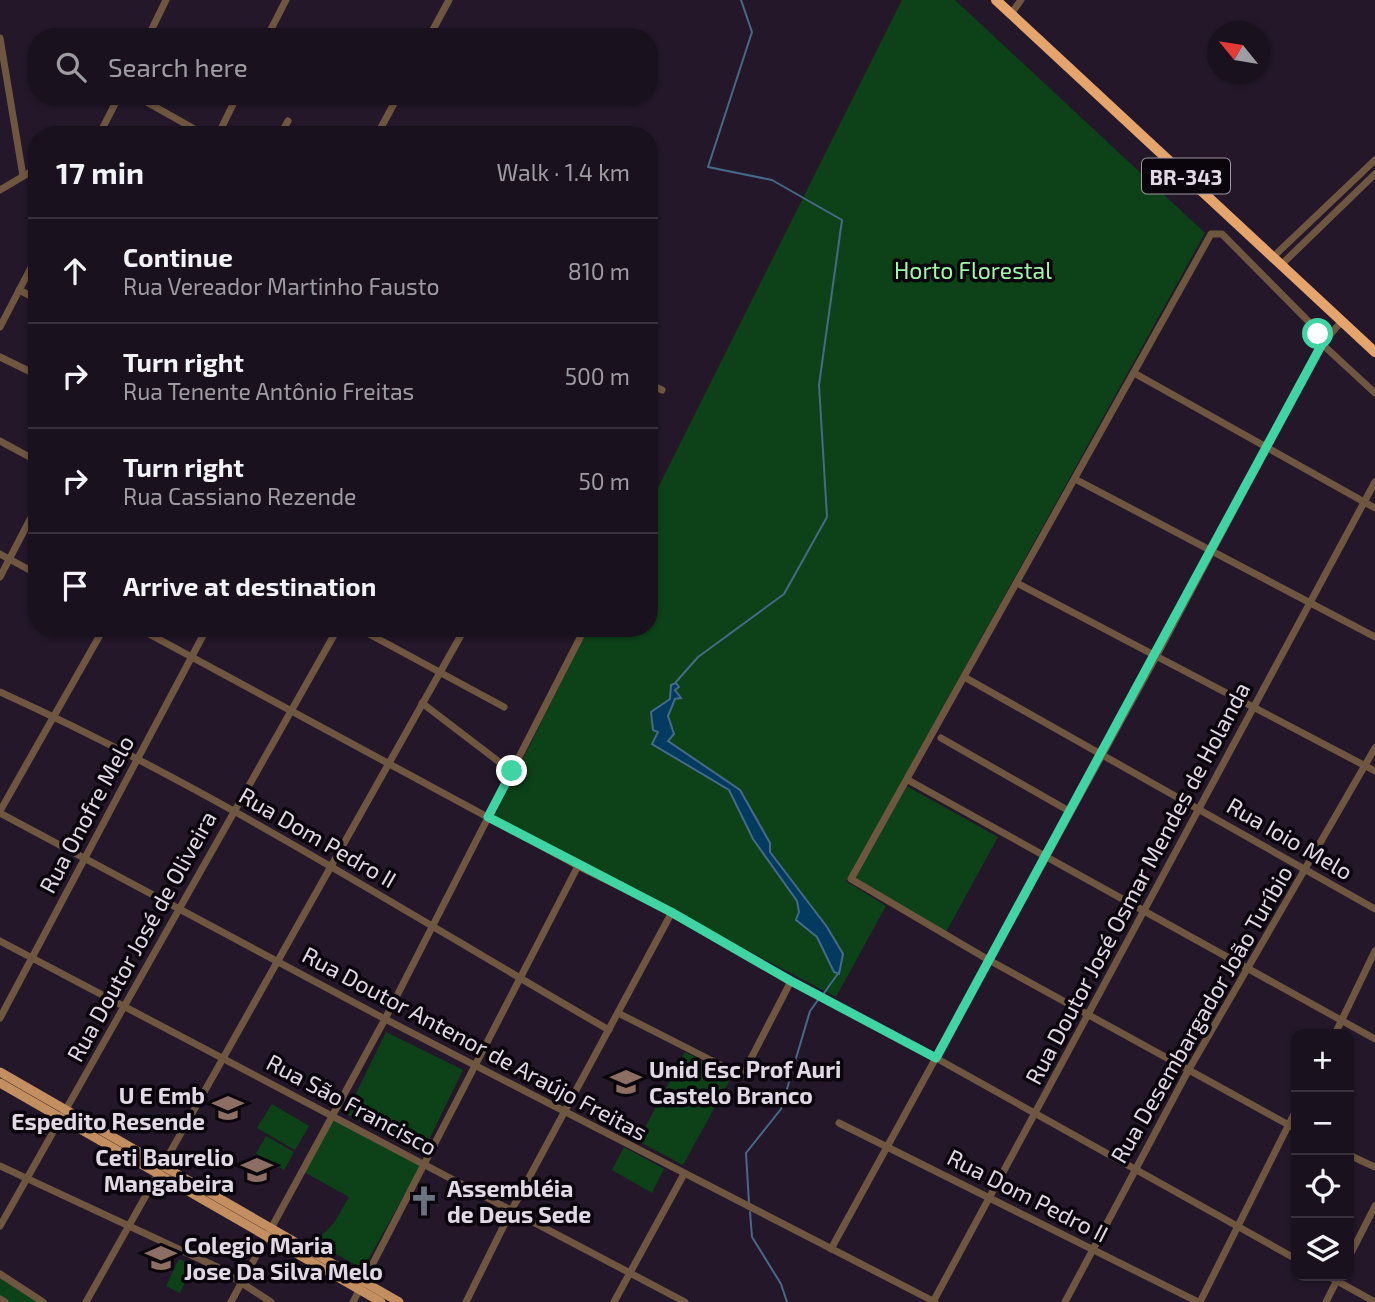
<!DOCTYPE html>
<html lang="en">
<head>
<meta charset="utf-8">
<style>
	:root { --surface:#1a111f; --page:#231a28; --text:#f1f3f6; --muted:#9f9da4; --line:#38313d }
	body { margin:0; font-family:"Exo 2",sans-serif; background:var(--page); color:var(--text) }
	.controls { position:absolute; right:21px; bottom:21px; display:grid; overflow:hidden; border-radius:14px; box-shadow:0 2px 5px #0004 }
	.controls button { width:63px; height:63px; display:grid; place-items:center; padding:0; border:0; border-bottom:2px solid var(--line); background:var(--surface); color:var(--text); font:35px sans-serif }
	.compass { position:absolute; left:1207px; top:21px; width:63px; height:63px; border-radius:50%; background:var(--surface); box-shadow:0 2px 5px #0004; rotate:300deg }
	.stop { position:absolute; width:21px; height:21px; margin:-16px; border:5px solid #40d4a2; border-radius:50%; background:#fff }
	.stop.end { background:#40d4a2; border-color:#fff; box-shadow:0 2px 7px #0008 }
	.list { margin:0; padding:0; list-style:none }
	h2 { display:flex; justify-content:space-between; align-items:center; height:91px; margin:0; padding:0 28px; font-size:30px }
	h2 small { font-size:23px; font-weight:400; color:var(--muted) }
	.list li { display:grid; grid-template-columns:46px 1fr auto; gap:21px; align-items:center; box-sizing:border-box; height:105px; padding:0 28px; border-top:2px solid var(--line) }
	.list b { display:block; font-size:26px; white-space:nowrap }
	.list p { margin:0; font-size:23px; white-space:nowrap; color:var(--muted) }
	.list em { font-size:23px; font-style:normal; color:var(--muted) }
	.icon { flex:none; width:38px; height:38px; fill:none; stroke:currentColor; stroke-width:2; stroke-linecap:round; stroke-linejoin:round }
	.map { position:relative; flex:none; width:1375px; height:1302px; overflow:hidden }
	.search { position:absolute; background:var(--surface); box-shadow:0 2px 5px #0004; left:28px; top:28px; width:630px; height:77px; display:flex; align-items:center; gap:18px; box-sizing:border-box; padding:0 24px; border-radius:28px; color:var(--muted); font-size:26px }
	.panel { position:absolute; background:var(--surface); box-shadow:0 2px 5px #0004; left:28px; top:126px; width:630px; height:511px; border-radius:28px }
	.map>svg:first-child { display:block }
	.green { fill:#0d4219 }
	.water { fill:#023a60; stroke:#456a88; stroke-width:2 }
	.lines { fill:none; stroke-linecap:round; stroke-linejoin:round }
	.stream { stroke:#456a88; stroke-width:2 }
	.minor { stroke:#6f5640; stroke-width:7 }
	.major { stroke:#c38e60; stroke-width:9 }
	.highway { stroke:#e5a46c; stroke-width:10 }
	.route { stroke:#40d4a2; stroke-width:9 }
	.labels { text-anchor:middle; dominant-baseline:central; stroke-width:7; stroke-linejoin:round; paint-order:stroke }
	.shield { fill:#0a050c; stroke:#a099a4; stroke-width:2 }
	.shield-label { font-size:21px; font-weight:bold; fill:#e1d9e5 }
	.park-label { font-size:23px; fill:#a0f7a9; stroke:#0a050c }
	.street-label { font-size:23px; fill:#e1d9e5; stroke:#0a050c }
	.poi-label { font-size:23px; font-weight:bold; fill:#e1d9e5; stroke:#0a050c; text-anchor:start }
</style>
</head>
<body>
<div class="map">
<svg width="1375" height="1302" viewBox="0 0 1375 1302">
	<rect width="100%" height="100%" fill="#231729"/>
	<g class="green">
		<polygon points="902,0 955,0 1205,233 901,783 998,837 945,934 849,876 846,881 886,906 836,997 494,817 588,628 649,628 649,506"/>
		<polygon points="386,1032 463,1070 423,1152 346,1114"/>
		<polygon points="685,1052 732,1076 683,1165 638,1141"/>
		<polygon points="272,1104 309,1126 295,1150 257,1128"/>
		<polygon points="334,1115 422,1163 363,1269 315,1242 334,1223 349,1197 304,1172"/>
		<polygon points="266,1136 294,1152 284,1170 256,1154"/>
		<polygon points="624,1147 664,1169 652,1193 612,1170"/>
		<polygon points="179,1259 193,1265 180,1293 166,1286"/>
		<polygon points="0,1278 38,1302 9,1302 0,1297"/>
	</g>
	<polygon class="water" points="676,683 679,687 675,690 681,698 675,699 668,716 674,734 668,741 740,790 770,843 770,852 827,927 843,954 839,974 834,972 817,937 796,920 799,912 797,901 753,839 729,790 652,744 658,732 653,730 651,712 670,699 671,685"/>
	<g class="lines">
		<g class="stream">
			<polyline points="676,682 698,657 784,594 827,517 819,385 842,220 772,180 708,167 752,32 741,0"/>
			<polyline points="822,996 839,972"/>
			<polyline points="749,1203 746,1153 781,1109 810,1011 818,1000"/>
			<polyline points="750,1212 752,1237 781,1284 787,1302"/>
		</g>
		<g class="minor">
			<polyline points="1011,14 1021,0"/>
			<polyline points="148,37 166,0"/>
			<polyline points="267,37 286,0"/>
			<polyline points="429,37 449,0"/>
			<polyline points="0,38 23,176"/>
			<polyline points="136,96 205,135"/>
			<polyline points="99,135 119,96"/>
			<polyline points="218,135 237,96"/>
			<polyline points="280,135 288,121"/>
			<polyline points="377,135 398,96"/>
			<polyline points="0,190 37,168"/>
			<polyline points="1273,257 1375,160"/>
			<polyline points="1281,265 1375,174"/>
			<polyline points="19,290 37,299"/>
			<polyline points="0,327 37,256"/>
			<polyline points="0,357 37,375"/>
			<polyline points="1134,373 1375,508"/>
			<polyline points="649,384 662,390"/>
			<polyline points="0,441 37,461"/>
			<polyline points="1075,479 1375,637"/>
			<polyline points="0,554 37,574"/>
			<polyline points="0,577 37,506"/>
			<polyline points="1017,583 1375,771"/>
			<polyline points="138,628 578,866 672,912 791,981 936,1058 1296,1259"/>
			<polyline points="358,628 504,707"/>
			<polyline points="966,678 1375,909"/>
			<path d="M0,692C212,788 408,914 609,1030"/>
			<polyline points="422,703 511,771"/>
			<polyline points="941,738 1069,811"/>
			<polyline points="908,780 1375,1039"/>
			<polyline points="0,811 104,628"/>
			<polyline points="0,813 385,1019 935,1302"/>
			<polyline points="0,941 685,1302"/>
			<polyline points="618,1013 742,1076 791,981"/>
			<polyline points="0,1018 207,628"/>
			<polyline points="1335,1034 1375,951"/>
			<polyline points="839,1123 1198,1302"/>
			<polyline points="1296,1129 987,959 851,879 1211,234 1222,234 1312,325 1322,344 1375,393"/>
			<polyline points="1349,1155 1375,1167"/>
			<polyline points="0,1166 217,1267 271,1302"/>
			<polyline points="0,1226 338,628"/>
			<polyline points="831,1249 1157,655 1322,344 1342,321"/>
			<polyline points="1349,1257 1375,1206"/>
			<polyline points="0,1274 43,1302"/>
			<polyline points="1328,1276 1375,1302"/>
			<polyline points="0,1299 5,1302"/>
			<polyline points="86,1302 465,628"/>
			<polyline points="231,1302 385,1019 585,628"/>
			<polyline points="353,1302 578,866"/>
			<polyline points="466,1302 511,1211 672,912"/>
			<polyline points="614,1302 684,1174"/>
			<polyline points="933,1302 1375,482"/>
			<polyline points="1065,1302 1188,1071 1375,748"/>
			<polyline points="1200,1302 1296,1110"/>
			<polyline points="1326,1302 1338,1278"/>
		</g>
		<g class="major">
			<polyline points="0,1072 399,1302"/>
			<polyline points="0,1083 381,1302"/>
		</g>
		<polyline class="highway" points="996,0 1375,352"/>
	</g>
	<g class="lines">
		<polyline class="route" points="512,771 488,817 671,912 791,981 936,1058 1322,344 1318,334"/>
	</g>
	<defs>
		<g id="school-bare" transform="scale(2.415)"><path d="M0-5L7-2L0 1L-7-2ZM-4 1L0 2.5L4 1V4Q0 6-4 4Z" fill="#8d6e63" stroke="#0a050c" stroke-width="2.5" paint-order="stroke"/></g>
		<g id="church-bare" transform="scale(2.415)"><path d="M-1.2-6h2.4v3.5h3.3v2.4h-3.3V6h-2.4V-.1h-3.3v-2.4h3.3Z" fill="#6b7280" stroke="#0a050c" stroke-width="2.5" paint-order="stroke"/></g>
	</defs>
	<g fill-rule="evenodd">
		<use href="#school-bare" x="626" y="1082"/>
		<use href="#school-bare" x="228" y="1108"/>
		<use href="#school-bare" x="257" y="1170"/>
		<use href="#church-bare" x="424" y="1201"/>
		<use href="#school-bare" x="161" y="1258"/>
	</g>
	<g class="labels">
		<rect class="shield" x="1142" y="158.5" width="88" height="35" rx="5"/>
		<g class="shield-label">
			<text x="1186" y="176">BR-343</text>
		</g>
		<g class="park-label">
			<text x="973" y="270">Horto Florestal</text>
		</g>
		<g class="street-label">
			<text transform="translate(86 814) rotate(-62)">Rua Onofre Melo</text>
			<text transform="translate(318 837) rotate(30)">Rua Dom Pedro II</text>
			<text transform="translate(1290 838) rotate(30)">Rua Ioio Melo</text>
			<text transform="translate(1137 883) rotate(-62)">Rua Doutor José Osmar Mendes de Holanda</text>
			<text transform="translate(141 936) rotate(-61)">Rua Doutor José de Oliveira</text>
			<text transform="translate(1201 1014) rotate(-60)">Rua Desembargador João Turíbio</text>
			<text transform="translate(475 1043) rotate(28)">Rua Doutor Antenor de Araújo Freitas</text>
			<text transform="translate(352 1104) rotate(28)">Rua São Francisco</text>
			<text transform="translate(1028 1195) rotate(27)">Rua Dom Pedro II</text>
		</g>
		<g class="poi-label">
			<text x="649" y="1069">Unid Esc Prof Auri<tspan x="649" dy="26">Castelo Branco</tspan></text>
			<text x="205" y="1095" text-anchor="end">U E Emb<tspan x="205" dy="26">Espedito Resende</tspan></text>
			<text x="234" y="1157" text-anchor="end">Ceti Baurelio<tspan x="234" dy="26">Mangabeira</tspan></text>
			<text x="447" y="1188">Assembléia<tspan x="447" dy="26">de Deus Sede</tspan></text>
			<text x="184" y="1245">Colegio Maria<tspan x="184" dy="26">Jose Da Silva Melo</tspan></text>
		</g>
	</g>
</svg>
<div class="controls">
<button>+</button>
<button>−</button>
<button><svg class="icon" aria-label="locate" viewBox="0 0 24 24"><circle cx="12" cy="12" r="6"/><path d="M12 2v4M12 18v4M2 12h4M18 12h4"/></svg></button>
<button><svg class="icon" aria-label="layers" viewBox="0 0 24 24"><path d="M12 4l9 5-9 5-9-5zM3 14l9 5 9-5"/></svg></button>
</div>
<svg class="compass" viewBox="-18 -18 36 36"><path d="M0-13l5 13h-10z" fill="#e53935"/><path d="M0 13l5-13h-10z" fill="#9f9da4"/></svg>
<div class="stop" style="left:1318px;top:334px"></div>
<div class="stop end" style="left:512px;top:771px"></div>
<div class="search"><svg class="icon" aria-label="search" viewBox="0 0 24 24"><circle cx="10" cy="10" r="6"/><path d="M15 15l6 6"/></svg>Search here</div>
<section class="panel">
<h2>17 min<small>Walk · 1.4 km</small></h2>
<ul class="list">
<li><svg class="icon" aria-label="ahead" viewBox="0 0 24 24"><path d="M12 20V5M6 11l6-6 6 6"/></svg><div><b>Continue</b><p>Rua Vereador Martinho Fausto</p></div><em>810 m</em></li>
<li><svg class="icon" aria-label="right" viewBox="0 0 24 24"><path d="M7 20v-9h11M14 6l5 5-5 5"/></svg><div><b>Turn right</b><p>Rua Tenente Antônio Freitas</p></div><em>500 m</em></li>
<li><svg class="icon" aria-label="right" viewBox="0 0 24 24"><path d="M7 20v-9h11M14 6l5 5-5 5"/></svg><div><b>Turn right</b><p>Rua Cassiano Rezende</p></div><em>50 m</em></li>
<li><svg class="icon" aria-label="arrive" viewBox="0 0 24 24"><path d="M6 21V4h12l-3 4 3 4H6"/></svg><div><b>Arrive at destination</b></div></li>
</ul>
</section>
</div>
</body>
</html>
